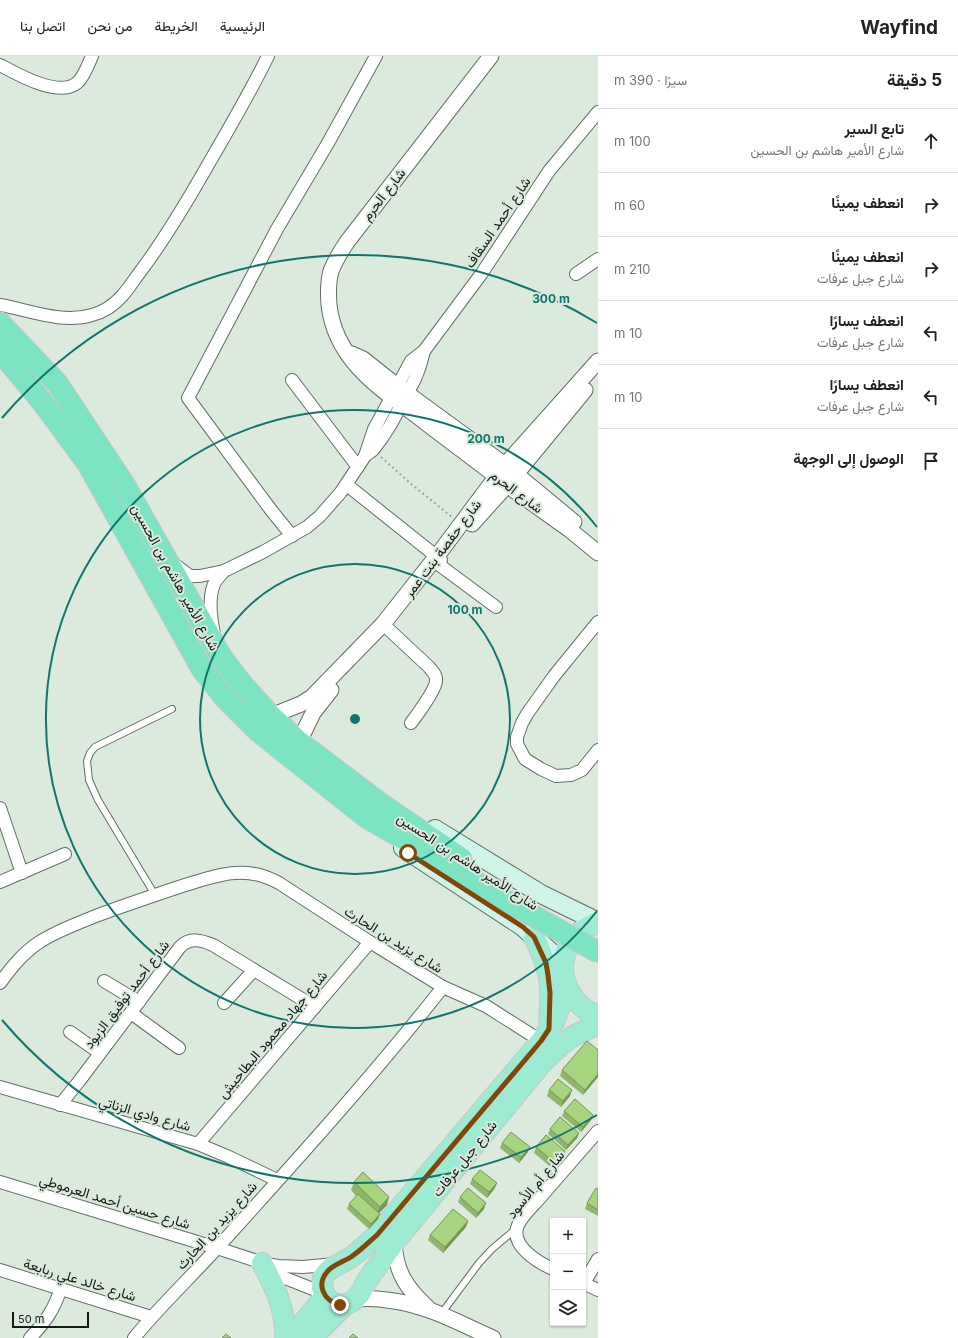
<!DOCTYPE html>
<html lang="ar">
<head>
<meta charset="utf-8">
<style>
	:root { --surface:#fff; --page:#f6f6f6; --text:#222; --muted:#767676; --line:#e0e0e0 }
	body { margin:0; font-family:Inter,Vazirmatn,sans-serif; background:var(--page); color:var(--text); direction:rtl }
	.controls { position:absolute; right:12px; bottom:12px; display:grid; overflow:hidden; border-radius:0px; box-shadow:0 1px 3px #0004 }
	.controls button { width:36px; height:36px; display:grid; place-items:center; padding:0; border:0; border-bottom:1px solid var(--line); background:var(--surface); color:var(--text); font:20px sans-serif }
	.scale { position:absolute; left:12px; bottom:10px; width:77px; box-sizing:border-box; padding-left:4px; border:2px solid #161b17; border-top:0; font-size:11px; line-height:14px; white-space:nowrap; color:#161b17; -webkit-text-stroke:3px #dceade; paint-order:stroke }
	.stop { position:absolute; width:12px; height:12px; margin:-9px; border:3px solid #844509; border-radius:50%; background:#fff }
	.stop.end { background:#844509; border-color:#fff; box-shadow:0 1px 4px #0008 }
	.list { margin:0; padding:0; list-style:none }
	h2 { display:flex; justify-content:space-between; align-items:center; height:52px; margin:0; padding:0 16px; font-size:17px }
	h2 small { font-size:13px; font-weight:400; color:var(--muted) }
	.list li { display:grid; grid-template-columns:26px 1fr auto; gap:12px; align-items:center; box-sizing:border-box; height:64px; padding:0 16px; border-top:1px solid var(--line) }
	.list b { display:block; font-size:15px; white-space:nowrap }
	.list p { margin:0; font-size:13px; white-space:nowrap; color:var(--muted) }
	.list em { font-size:13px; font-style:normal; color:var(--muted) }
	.icon { flex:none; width:22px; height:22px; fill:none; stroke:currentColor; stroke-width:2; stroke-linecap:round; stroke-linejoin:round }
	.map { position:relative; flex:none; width:598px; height:1282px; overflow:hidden; direction:ltr }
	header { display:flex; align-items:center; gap:24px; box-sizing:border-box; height:56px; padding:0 20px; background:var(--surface); border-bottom:1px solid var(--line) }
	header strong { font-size:19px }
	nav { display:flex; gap:22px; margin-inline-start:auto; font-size:14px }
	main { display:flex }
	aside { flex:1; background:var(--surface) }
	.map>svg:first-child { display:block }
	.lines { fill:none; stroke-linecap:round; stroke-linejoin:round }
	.service-casing { stroke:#626e64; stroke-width:8 }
	.minor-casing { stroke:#626e64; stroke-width:14 }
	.tertiary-casing { stroke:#626e64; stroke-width:17 }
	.secondary-casing { stroke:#626e64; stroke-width:20 }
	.primary-casing { stroke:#c7c8c7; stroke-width:22 }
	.trunk-casing { stroke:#c7c8c7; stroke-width:23 }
	.path { stroke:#9ba69c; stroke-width:2; stroke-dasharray:2 3; stroke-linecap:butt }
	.service { stroke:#fff; stroke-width:6 }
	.minor { stroke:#fff; stroke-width:12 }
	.tertiary { stroke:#fff; stroke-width:15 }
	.secondary { stroke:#cef5e8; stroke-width:18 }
	.primary { stroke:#9debd2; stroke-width:20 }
	.trunk { stroke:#7ce4c3; stroke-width:21 }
	.trunk-bridge-casing { stroke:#c7c8c7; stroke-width:23; stroke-linecap:butt }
	.trunk-bridge { stroke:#7ce4c3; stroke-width:21 }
	.wall { fill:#90b66c }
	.shaded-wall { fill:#759458 }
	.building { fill:#a7d47e; stroke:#759458 }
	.route { stroke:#844509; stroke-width:5 }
	.ring { fill:none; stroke:#0f766e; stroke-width:2 }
	.labels { text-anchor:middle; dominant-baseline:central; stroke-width:4; stroke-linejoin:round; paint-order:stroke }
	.street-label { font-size:14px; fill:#161b17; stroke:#dceade }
	.centre { fill:#0f766e; stroke:#dceade; stroke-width:2 }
	.ring-label { font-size:12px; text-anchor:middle; font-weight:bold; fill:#0f766e; stroke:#dceade; stroke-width:4; stroke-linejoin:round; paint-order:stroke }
</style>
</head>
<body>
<header>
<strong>Wayfind</strong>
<nav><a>الرئيسية</a><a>الخريطة</a><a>من نحن</a><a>اتصل بنا</a></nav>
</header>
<main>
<aside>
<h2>5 دقيقة<small>سيرًا · 390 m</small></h2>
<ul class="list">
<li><svg class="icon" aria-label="ahead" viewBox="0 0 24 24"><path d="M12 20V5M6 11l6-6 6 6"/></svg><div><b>تابع السير</b><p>شارع الأمير هاشم بن الحسين</p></div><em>100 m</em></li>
<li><svg class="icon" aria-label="right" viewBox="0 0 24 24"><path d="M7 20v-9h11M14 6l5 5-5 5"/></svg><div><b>انعطف يمينًا</b></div><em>60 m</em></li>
<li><svg class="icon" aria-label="right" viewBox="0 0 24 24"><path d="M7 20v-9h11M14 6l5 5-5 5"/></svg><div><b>انعطف يمينًا</b><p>شارع جبل عرفات</p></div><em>210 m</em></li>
<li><svg class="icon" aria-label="left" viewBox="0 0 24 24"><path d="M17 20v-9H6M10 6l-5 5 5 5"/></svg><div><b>انعطف يسارًا</b><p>شارع جبل عرفات</p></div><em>10 m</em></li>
<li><svg class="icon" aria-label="left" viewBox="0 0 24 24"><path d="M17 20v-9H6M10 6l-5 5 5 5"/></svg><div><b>انعطف يسارًا</b><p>شارع جبل عرفات</p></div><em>10 m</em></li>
<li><svg class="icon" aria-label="arrive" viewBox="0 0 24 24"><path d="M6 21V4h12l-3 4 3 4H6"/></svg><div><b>الوصول إلى الوجهة</b></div></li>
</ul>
</aside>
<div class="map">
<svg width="598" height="1282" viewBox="0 0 598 1282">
	<rect width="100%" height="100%" fill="#dceade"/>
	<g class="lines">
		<g class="service-casing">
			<g id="service">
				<polyline points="155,839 98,744 89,724 87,705 90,697 95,691 172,653"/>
				<polyline points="441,1258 479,1207 492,1193 517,1172"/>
			</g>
		</g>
		<g class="minor-casing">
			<g id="minor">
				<path d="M0,9C17,18 58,42 77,27C84,21 88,9 92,0"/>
				<polyline points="576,218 598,203"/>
				<path d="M0,249C29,254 62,268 92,259C104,256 114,249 122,240C129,232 134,224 140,216C165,183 185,149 205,114C227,76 249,39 268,0"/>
				<polyline points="292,324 358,411"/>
				<polyline points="365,400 374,373 411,305 424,295 482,217 549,115 598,56"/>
				<polyline points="347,429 441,504"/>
				<polyline points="292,480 271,454 188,342 277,173 328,87 376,0"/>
				<polyline points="174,508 190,520 200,520 224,515 263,496 307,471 320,460 341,436 365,400 373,394 382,382 391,368 415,323 420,310 424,295"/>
				<polyline points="438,508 496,551"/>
				<polyline points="598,566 554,620 527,658 522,667 517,681 517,688 525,703 541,713 556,720 571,719 582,714 598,694"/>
				<path d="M383,568L429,611C432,615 437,619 436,625C436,633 417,659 411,667"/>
				<path d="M214,578C211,562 208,543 214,528C216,523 221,519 224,515"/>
				<polyline points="0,752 22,817"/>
				<polyline points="0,826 65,798"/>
				<polyline points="104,925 139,946"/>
				<path d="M0,927C11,912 22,898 38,887C54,876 74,869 93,861C122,850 152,840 182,830C199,825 217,818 235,817C252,816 264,819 279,827L370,886L443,931L486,950L541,985"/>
				<polyline points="224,947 254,914"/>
				<polyline points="131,957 179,992"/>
				<polyline points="70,976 100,997"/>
				<polyline points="0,1031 198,1088 229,1101 277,1124"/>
				<path d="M60,1049L80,1024L180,891C190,881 201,884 213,889L315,951"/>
				<polyline points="198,1088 370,886"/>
				<polyline points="0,1126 217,1192 266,1208 278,1210 303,1211 335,1208"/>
				<polyline points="267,1209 285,1222 323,1237"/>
				<path d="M553,1213C539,1207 512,1191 517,1172C519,1163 533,1150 539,1143C559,1120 578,1098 598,1075"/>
				<polyline points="0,1214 151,1261"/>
				<polyline points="583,1227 598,1234"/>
				<polyline points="584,1227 598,1203"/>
				<path d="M30,1282C46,1265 54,1254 61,1232"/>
				<path d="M134,1282C160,1250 190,1222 218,1191C295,1106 372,1021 443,931"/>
			</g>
		</g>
		<g class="tertiary-casing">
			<g id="tertiary">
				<path d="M491,0L347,186C341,195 335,205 331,215C328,226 328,237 329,249C335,302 376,330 416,359C443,380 470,400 496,420L507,429L570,474L598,497"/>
				<polyline points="352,298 363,303 397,330 505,409 574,466"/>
				<polyline points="472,468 507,429 585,334"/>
				<polyline points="271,660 301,648 312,641 383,568 440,496 505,409 598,305"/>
				<polyline points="299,686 313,657 331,634"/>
				<path d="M394,1187C396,1216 406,1232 428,1252"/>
				<path d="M357,1243C369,1242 382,1243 394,1245C429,1250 461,1268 493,1282"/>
			</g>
		</g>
		<g class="secondary-casing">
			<g id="secondary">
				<polyline points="435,773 541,838 598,866"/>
				<polyline points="403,792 523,871 553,898 563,912"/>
			</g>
		</g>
		<g class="primary-casing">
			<g id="primary">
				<path d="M598,866C592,869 584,872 579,877C560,895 558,920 573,941C579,949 588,957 598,959"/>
				<path d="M534,881C538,889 542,898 545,907C552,925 551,945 549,964"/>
				<polyline points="567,932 554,966 541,985 386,1168 377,1179 359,1195 350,1202 330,1213 326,1217 323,1221 322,1232 325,1240 330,1245 335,1248 345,1249 353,1245 360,1238 368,1223 394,1187 542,1007 561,989 573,980 598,968"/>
				<path d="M262,1207C275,1231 286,1254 285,1282"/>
				<polyline points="291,1282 325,1240"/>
				<polyline points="312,1282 345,1249"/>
			</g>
		</g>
		<g class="trunk-casing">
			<g id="trunk">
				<polyline points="0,267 57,327 124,428 222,602 242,628 271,660 299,686 381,748 462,803"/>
				<polyline points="0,295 43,347 88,408 202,613 224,641 258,675 366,761 447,808"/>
			</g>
		</g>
		<polyline class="path" points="381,401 410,427 452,461"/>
		<use href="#service" class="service"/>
		<use href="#minor" class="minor"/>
		<use href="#tertiary" class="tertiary"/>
		<use href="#secondary" class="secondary"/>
		<use href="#primary" class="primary"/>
		<use href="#trunk" class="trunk"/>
		<g class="trunk-bridge-casing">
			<polyline id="trunk-bridge" points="455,813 503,843 598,896"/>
		</g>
		<use href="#trunk-bridge" class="trunk-bridge"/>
	</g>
	<g class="wall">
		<polygon points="598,994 598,1021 583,1039 560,1020 562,1014"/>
		<polygon points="549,1034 570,1040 561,1051 547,1040"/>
		<polygon points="564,1055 591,1064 581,1076 562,1060"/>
		<polygon points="550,1073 577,1082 566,1094 548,1078"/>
		<polygon points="502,1087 528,1096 519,1107 500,1092"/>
		<polygon points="536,1091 563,1101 553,1113 534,1097"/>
		<polygon points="472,1123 495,1132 487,1142 470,1128"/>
		<polygon points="354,1126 387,1149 379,1157 378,1163 369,1173 347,1153 349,1148 356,1140 351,1134"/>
		<polygon points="598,1133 598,1160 585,1153 587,1147"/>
		<polygon points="460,1141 484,1153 476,1162 458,1146"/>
		<polygon points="468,1165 466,1171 443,1197 428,1184 430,1179"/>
	</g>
	<g class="shaded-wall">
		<polygon points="598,1018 598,1021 583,1039 585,1034"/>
		<polygon points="572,1034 570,1040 561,1051 563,1045"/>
		<polygon points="593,1059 591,1064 581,1076 583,1071"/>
		<polygon points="579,1077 577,1082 566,1094 568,1089"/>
		<polygon points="530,1091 528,1096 519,1107 521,1101"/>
		<polygon points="565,1095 563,1101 553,1113 555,1107"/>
		<polygon points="497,1127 495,1132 487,1142 489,1136"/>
		<polygon points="389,1141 387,1149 377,1159 380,1151"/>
		<polygon points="486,1147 484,1153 476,1162 478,1157"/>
		<polygon points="380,1158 378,1163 369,1173 371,1168"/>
		<polygon points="468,1165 466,1171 443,1197 445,1191"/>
	</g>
	<g class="building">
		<polygon points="587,985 598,994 598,1018 585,1034 562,1014"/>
		<polygon points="558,1023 572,1034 563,1045 549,1034"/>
		<polygon points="575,1043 593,1059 583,1071 564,1055"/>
		<polygon points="560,1061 579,1077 568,1089 550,1073"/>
		<polygon points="511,1076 530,1091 521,1101 502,1087"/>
		<polygon points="546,1079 565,1095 555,1107 536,1091"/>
		<polygon points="480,1114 497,1127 489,1136 472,1123"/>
		<polygon points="363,1116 389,1141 380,1151 354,1126"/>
		<polygon points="468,1132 486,1147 478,1157 460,1141"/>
		<polygon points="596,1132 598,1133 598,1154 587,1147"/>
		<polygon points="358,1138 380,1158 371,1168 349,1148"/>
		<polygon points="453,1153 468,1165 445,1191 430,1179"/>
		<polygon points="226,1278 231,1282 222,1282"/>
		<polygon points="353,1278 358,1282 349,1282"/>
	</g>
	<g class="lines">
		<path class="route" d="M340,1249C324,1245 316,1229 327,1216C332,1209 343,1206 351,1201C360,1195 368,1187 377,1179L541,985L549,973L550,937L548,919L546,907L534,881L523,871L408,797"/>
	</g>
	<g class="ring">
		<circle cx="355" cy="663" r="155"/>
		<path d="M597 855A309 309 0 1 1 597 471"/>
		<path d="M597 1059A464 464 0 0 1 2 964M2 362A464 464 0 0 1 597 267"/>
	</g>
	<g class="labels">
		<g class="street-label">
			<text transform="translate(383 138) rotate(-52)">شارع الحرم</text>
			<text transform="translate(497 166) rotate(-56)">شارع أحمد السقاف</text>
			<text transform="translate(517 435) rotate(37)">شارع الحرم</text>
			<text transform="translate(442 492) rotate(-53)">شارع حفصة بنت عمر</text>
			<text transform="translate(176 521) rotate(61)">شارع الأمير هاشم بن الحسين</text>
			<text transform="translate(468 805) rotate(33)">شارع الأمير هاشم بن الحسين</text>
			<text transform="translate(394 883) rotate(32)">شارع يزيد بن الحارث</text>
			<text transform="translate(126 938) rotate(-53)">شارع أحمد توفيق الزيود</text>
			<text transform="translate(272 978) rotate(-50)">شارع جهاد محمود البطاحيش</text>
			<text transform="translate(145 1057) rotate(16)">شارع وادي الزناتي</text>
			<text transform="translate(464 1102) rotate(-51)">شارع جبل عرفات</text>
			<text transform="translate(535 1128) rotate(-51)">شارع أم الأسود</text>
			<text transform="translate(115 1145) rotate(17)">شارع حسين أحمد العرموطي</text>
			<text transform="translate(216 1169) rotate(-48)">شارع يزيد بن الحارث</text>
			<text transform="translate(80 1223) rotate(17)">شارع خالد علي ربابعة</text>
		</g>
	</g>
	<circle cx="355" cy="663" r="6" class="centre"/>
	<g class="ring-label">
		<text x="551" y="247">300 m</text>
		<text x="486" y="387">200 m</text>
		<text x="465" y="558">100 m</text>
	</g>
</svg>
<div class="controls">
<button>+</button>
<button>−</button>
<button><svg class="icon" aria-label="layers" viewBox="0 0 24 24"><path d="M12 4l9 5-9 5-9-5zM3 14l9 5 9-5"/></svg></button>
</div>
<div class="scale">50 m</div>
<div class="stop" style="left:408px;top:797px"></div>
<div class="stop end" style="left:340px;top:1249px"></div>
</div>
</main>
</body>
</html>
